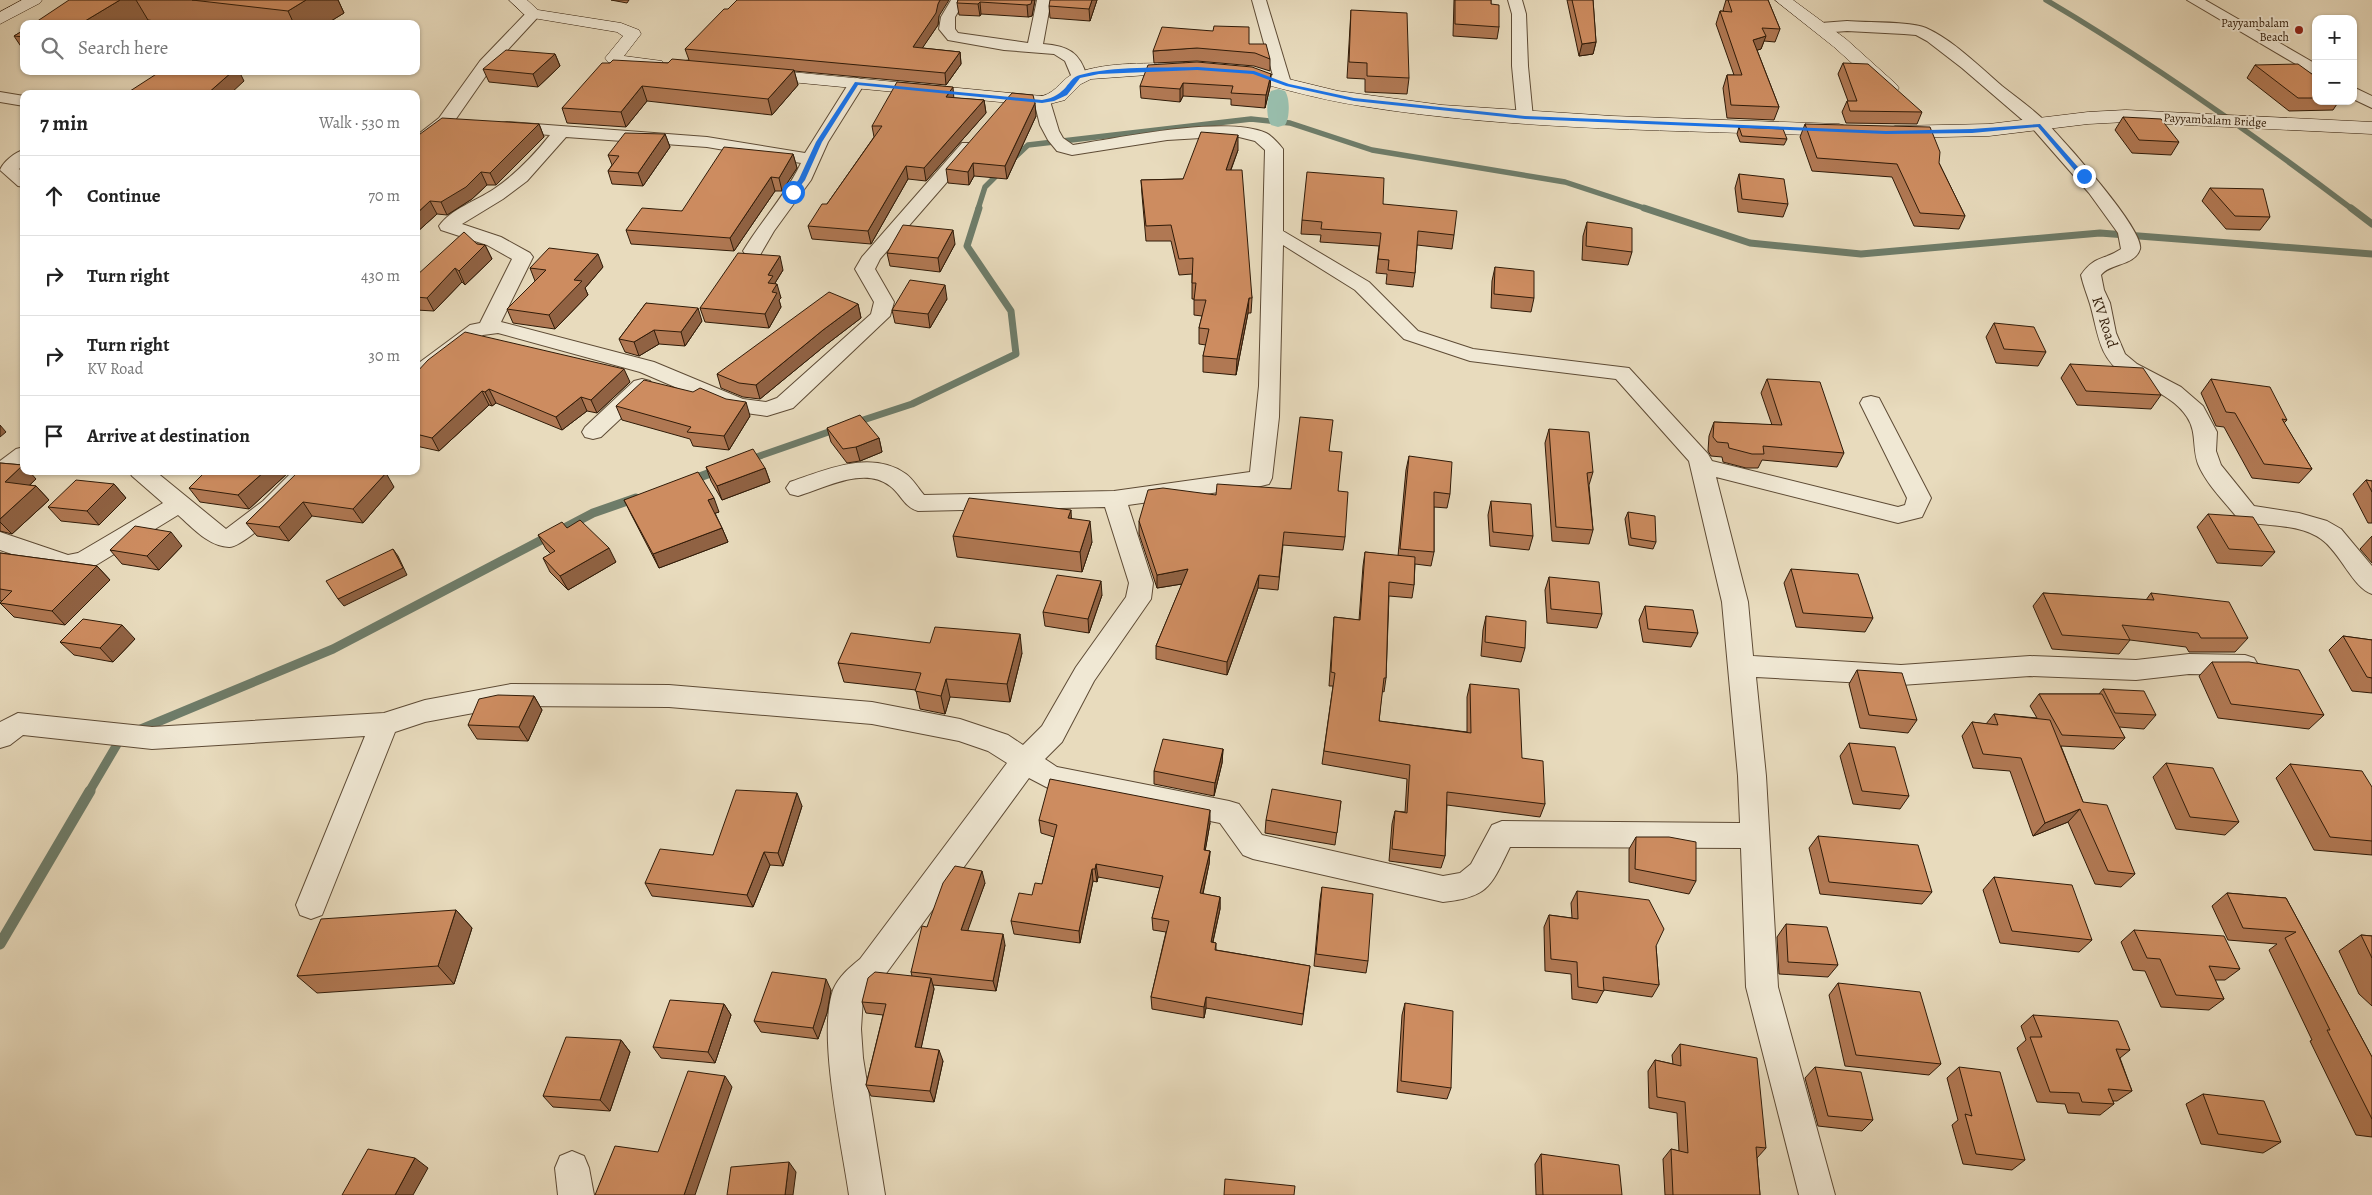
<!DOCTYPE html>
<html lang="en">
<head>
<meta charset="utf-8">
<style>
	:root { --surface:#fff; --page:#f2f2f2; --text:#222; --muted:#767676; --line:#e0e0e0 }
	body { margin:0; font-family:Alegreya,serif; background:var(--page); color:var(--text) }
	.controls { position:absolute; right:15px; top:15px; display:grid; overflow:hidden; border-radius:10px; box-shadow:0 1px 4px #0004 }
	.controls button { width:45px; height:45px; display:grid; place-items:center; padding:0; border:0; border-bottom:1px solid var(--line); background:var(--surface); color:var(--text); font:25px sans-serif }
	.stop { position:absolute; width:15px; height:15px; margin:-11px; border:4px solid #1a73e8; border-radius:50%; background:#fff }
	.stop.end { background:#1a73e8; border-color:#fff; box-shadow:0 1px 5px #0008 }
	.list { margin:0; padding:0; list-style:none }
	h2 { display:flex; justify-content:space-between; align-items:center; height:65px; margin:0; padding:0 20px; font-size:21px }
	h2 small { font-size:16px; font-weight:400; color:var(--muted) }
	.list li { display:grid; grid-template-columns:32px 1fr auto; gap:15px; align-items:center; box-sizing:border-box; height:80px; padding:0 20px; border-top:1px solid var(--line) }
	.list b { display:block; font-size:19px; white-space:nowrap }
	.list p { margin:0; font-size:16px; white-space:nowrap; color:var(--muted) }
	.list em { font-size:16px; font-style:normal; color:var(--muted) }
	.icon { flex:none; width:28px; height:28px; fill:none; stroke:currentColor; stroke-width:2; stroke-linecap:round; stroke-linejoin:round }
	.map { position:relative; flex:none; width:2372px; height:1195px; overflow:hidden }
	.search { position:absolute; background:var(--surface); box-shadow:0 1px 4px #0004; left:20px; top:20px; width:400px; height:55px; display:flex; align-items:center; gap:12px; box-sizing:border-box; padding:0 18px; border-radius:10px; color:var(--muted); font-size:19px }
	.panel { position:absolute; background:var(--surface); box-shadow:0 1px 4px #0004; left:20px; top:90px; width:400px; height:385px; border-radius:10px }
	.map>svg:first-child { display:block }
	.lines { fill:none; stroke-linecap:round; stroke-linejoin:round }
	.stream-far3 { stroke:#6e7c69; stroke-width:5.5 }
	.stream-far2 { stroke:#6e7c69; stroke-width:7 }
	.stream-far1 { stroke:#6e7c69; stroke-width:9 }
	.stream { stroke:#6e7c69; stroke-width:11 }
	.canal { fill:#98bcaa; fill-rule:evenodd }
	.street-casing { stroke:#5e4b35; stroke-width:2 }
	.secondary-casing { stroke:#301b08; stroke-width:1 }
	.street { fill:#f0e8d4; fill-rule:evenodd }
	.secondary { fill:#f0e8d4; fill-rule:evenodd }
	.wall { fill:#b07853; stroke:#301b08 }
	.shaded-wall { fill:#906243; stroke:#301b08 }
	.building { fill:#cd8c60; stroke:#301b08 }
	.route { fill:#1a73e8 }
	.poi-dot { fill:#8f2418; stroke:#f0e8d4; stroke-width:2 }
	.labels { text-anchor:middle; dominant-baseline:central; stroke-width:4; stroke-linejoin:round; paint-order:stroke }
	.far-poi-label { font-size:12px; fill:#301b08; stroke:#f0e8d4; text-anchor:end }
	.far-street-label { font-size:12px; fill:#301b08; stroke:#f0e8d4 }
	.street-label { font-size:15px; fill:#301b08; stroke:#f0e8d4 }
</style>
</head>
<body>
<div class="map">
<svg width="2372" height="1195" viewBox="0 0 2372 1195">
	<rect width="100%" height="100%" fill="#e8dbbd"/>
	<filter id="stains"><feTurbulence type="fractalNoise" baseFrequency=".004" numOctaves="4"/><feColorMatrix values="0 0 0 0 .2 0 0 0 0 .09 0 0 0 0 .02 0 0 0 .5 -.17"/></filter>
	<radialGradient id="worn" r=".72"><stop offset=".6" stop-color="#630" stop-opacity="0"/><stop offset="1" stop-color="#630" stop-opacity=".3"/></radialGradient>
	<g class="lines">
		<g class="stream-far3">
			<path d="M2046,0C2153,63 2254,135 2352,209"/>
			<polyline points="1010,162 1028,145 1251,119 1290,123 1372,150 1565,182 1647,209"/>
			<polyline points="978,209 985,187 1001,171"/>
		</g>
		<g class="stream-far2">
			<polyline points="1644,208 1750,243 1861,254 2100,233 2372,254"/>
			<polyline points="2351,208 2372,224"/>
			<polyline points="854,423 912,404 1016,354 1011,311 967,246 979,208"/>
			<polyline points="748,460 840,428"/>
		</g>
		<g class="stream-far1">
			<polyline points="691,480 719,470"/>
			<polyline points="136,731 333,649 593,513 636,498"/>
			<polyline points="89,792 122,736"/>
		</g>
		<polyline class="stream" points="0,944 90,791"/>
		<path class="canal" d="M1278,89L1285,91C1290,98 1290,118 1285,125L1278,127L1271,125C1266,118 1266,98 1271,91Z"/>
		<g class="street-casing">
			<g id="street">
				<path d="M951,0H965L955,17V29L958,33L1028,43L1037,0H1051L1043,44C1068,46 1080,52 1087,77L1085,80H1073L1065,61L1054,54L1004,50L948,40L939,29L941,17Z"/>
				<polygon points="1252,0 1266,0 1291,83 1289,86 1277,86 1275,83"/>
				<polygon points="1508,0 1522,0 1526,14 1528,66 1533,118 1531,122 1519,122 1517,118 1512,66 1512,14"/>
				<polygon points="2187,0 2205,0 2316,64 2316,76"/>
				<polygon points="533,10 540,14 538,17 492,67 451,126 422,148 416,149 416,136 439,118 480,61 528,11"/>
				<path d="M1847,21C1867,23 1909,21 1926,28C1953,40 1980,67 2002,86C2017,98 2033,109 2046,122C2062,139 2145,230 2140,249C2135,266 2110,263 2101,275L2104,290L2110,303L2116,333L2125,354L2137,364L2181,387L2203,406L2217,432L2216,451L2221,465L2254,506L2299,513L2327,521L2341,529L2372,566V594C2353,588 2340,552 2321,539C2297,522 2265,528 2239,520C2226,503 2206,484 2198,464C2192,447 2197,432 2187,417C2173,395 2144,387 2124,374C2098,358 2098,331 2090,304C2087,294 2083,285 2081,275C2095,255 2103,261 2121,249L2118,233L2089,193L2033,129L1962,68L1927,41L1916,35L1904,34L1847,31L1821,33L1813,28L1821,23Z"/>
				<path d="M857,78L863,80L865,83L828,142L811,180L774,231L760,255L753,257L746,255L743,251C761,221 786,195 801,163L707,147L566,137L527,181L503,199L462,224L501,237L530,253L533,257L501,322L654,362L743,399L766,402L777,398L871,314L874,302L855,269L862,257L962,143H974L977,147L974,151L880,259L875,269L894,302L890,316L793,408L767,416L731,411L640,372L498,333L483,335L423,380L416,382V365L470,325L480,323L512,259L487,245L441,230L439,226C451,209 476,201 494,189C515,175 533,156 550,135L507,132L501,131L499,127L501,123L507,122L707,137L805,153L849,83L851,80Z"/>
				<polygon points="2353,87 2372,96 2372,108 2353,99"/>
				<polygon points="0,92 24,96 24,106 0,102"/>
				<path d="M1042,96L1048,98L1050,101L1059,131L1063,138L1073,145C1118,138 1226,115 1266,133C1272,136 1279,144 1283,149V231L1369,282L1418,331L1473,349L1629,368L1708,454L1712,461L1898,507L1905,505L1907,498L1860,403L1863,398L1871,396L1879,398L1931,498L1922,517L1898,523L1716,477L1748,602L1753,656L1901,665L2030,656L2136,660L2189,654L2245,655L2254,658L2258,665L2254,672L2245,675L2189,674L2136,680L2030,676L1901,685L1756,677L1766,776L1778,987L1835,1195H1799L1746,987L1741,848L1510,847C1491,886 1489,897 1443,902L1253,859L1243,855L1220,823L1050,789L1029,778L882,979L863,997L861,1029L863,1058L885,1195H849C842,1145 817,1036 833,990C839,976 849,968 860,959L1007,763L988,751L959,741L872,724L669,707L511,706L425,722L395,732L326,905L322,915L311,919L300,915L296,905L365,736L152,749L23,735L10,745L0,748V722L18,713L152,727L384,713L425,700L511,684L669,685L872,702L960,719L1008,735L1023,745L1042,726L1076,667L1126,597L1129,583L1105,507L918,511C904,507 901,494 890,486C864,466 825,488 798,496L790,494L786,488L790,482C825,470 871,449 906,474C913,479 918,488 924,495L1114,491L1250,472L1259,386L1265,150L1255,141L1235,136L1167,140L1072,155L1057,151L1048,140L1040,125L1034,101L1036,98ZM1283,245L1355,290L1404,339L1470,361L1616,379L1689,461L1722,602L1738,776L1740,823L1502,821L1492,825L1471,864L1460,873L1443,876L1262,835L1239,804L1229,801L1057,767L1045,759L1062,742L1094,681L1151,599L1153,583L1128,505L1261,486L1269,484L1272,478L1279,417Z"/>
				<path d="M24,150V164L19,169L24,173V187L18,186L0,170C3,162 15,152 24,150Z"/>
				<polygon points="642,379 650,381 653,386 650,391 601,437 593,439 585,437 582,432 585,427 634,381"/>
				<polygon points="24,447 24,466 8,477 0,480 0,461 16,449"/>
				<path d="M129,471H155L226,529L263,501L293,471H318C309,486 244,548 229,547C208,546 193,528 178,515L93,567L67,573L0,550V532L68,555L78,553L163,503L132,476Z"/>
				<polygon points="572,1151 584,1156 589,1168 594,1195 558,1195 555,1168 560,1156"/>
			</g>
		</g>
		<g class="secondary-casing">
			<g id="secondary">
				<polygon points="22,0 42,0 40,3 0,24 0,12"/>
				<polygon points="509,0 527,0 538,10 621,23 639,30 641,34 624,56 662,61 665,65 662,69 656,70 623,67 608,62 605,58 623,36 617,32 527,17"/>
				<polygon points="1775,0 1793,0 1846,39 1896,84 1899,88 1896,92 1884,92 1834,47"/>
				<path d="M1184,63L1190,64L1193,68L1190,72L1091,79L1081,84L1065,100L1042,106L759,79L753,78L750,74L753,70L759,69L1042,96C1058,92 1062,77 1076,73C1110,61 1149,64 1184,63Z"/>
				<path d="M1235,66L1338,91L1442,105L1612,116L1839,124L1846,126L1848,130L1846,134L1839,136C1682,130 1516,131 1361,106C1316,99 1273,86 1229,75L1226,71L1229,67Z"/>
				<polygon points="2126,110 2372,122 2372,134 2126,122 2088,124 1989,136 1895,138 1888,136 1886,132 1888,128 1895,126 1989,124 2088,112"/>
			</g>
		</g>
		<use href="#street" class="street"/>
		<use href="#secondary" class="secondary"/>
	</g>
	<g class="wall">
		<polygon points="69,0 338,0 344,13 326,24 176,24 148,20"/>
		<polygon points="611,0 629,0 627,3"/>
		<polygon points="958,0 1035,0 1032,16 1028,17 981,14 980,16 959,15 957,3"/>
		<polygon points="1097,0 1090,21 1050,18 1049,6"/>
		<polygon points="1454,0 1491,0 1491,4 1499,27 1497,39 1453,36"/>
		<polygon points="1567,0 1593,0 1596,42 1593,54 1579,56"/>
		<polygon points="1726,0 1768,0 1780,29 1775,42 1764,41 1761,49 1757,50 1779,107 1774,120 1727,118 1723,88 1727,75 1734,75 1716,24 1720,11 1724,11 1723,10"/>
		<polygon points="728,9 939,16 938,25 922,48 960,52 961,64 946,85 794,71 798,85 772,115 647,101 626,127 567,123 562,108 610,63 668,63 689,60 685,49"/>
		<polygon points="1351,10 1409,78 1407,94 1365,92 1365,79 1347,78"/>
		<polygon points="24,30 24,51 14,36"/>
		<polygon points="1249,44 1270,59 1270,71 1254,66 1197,61 1154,63 1153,51"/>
		<polygon points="555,54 560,66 538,87 489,82 483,69"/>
		<polygon points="1843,63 1922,112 1917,124 1846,123 1842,112 1847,101 1848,101 1838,74"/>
		<polygon points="2255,65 2316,77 2316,101 2339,101 2333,110 2289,111 2247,78"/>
		<polygon points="1271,74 1270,87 1265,108 1231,105 1231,99 1183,96 1180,102 1141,98 1140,86"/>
		<polygon points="954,98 984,100 986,113 926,181 908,179 871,244 812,239 808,226 827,204 874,137 872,126"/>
		<polygon points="1036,116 1007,179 974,176 969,185 948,183 946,169"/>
		<polygon points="2123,117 2179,142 2171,155 2132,153 2115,130"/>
		<polygon points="539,124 544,137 496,185 487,185 472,199 447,215 437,214 416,233 416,137"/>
		<polygon points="1805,124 1939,163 1965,216 1959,229 1914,226 1892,177 1812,171 1800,137"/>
		<polygon points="1739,127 1787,139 1784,145 1740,142 1737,134"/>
		<polygon points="665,134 670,147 643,186 612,184 608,171 612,165 608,155"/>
		<polygon points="1238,150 1231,170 1252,298 1251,313 1248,313 1236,375 1203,372 1203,356 1206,345 1199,344 1199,328 1202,316 1194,315 1194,299 1192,299 1192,274 1179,275 1171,241 1146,241 1142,195 1141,180 1183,179"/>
		<polygon points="793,154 797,168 782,191 775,191 734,251 631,244 626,230 682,211"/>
		<polygon points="1739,174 1788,204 1783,217 1738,212 1735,188"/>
		<polygon points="2210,188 2270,217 2260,230 2226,229 2202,201"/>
		<polygon points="1383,204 1454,235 1452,249 1417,245 1415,273 1413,287 1386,284 1387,274 1376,273 1379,246 1320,242 1321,235 1301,234 1302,220"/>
		<polygon points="1587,222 1632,252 1628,265 1582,260 1583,236"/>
		<polygon points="477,244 485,245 492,259 465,285 462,282 434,311 416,310 416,276"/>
		<polygon points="955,244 940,272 890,266 887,253"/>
		<polygon points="603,267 585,288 588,295 555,329 513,323 507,309 535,281 530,268"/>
		<polygon points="1495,267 1534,298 1531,312 1491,308 1492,281"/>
		<polygon points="783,270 775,283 781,298 779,300 781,307 769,328 705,322 700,308"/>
		<polygon points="947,299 930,328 895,323 892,310"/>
		<polygon points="646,303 702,321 685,346 659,344 639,356 625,352 619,339"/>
		<polygon points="858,304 861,318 827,344 760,399 743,397 721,388 717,374"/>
		<polygon points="1994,323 2046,352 2038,366 1996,363 1986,337"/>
		<polygon points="2070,364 2161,395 2151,409 2077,405 2061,378"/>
		<polygon points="416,373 630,382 597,413 587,411 562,430 496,403 492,406 489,405 439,451 416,446"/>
		<polygon points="1767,379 1844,453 1837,467 1762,460 1758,468 1746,468 1723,462 1722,457 1711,456 1708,451 1709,436 1714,422 1772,425 1761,393"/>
		<polygon points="2211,379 2287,420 2284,423 2312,469 2299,483 2252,478 2224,427 2216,426 2201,393"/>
		<polygon points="616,406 750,416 729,450 693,446 690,439 622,420"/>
		<polygon points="827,428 879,438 882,452 860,461 847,463 831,442"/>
		<polygon points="1549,429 1593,472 1589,485 1593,530 1589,544 1552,541 1545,443"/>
		<polygon points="1329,451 1338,491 1345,537 1343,550 1283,545 1278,590 1258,588 1227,675 1156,659 1156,646 1182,584 1157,588 1139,534 1139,521 1216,495 1291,489"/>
		<polygon points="1409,456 1450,494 1447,508 1434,507 1434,552 1431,566 1415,564 1414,585 1412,598 1389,596 1386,678 1384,692 1382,691 1379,721 1467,732 1467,697 1470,684 1522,758 1545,804 1540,817 1447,805 1445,856 1441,868 1389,861 1392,824 1395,811 1405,812 1407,779 1322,764 1333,686 1329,686 1333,631 1334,617 1359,620 1363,566 1365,552 1398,556 1406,470"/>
		<polygon points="0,463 23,465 24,471 36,479 30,485 36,486 49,500 12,534 0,531"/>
		<polygon points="706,467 765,468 770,482 722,500 711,481"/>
		<polygon points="290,471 249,509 200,502 189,488"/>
		<polygon points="294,477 394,487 363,523 312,516 289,541 257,536 246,523"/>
		<polygon points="2366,480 2372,481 2372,523 2368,523 2353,494"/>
		<polygon points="114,484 126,498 99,525 61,521 48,507"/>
		<polygon points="624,500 719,512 715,513 722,528 728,542 659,568 631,514"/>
		<polygon points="1491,501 1533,536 1529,550 1490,546 1488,515"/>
		<polygon points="1628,512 1656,542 1653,549 1629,545 1625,519"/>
		<polygon points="2208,514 2275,552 2262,566 2217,563 2197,527"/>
		<polygon points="1071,519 1092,542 1082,572 957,557 953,536"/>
		<polygon points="567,528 616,562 568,590 550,572 543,558 551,554 546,549 538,535"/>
		<polygon points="2372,536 2372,563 2360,549"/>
		<polygon points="182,546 159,570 122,564 110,550"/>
		<polygon points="0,553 97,566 110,580 65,625 14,617 0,603 2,601 0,601"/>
		<polygon points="1791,569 1873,618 1865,632 1796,627 1784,583"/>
		<polygon points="1549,577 1602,614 1597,628 1547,623 1545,590"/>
		<polygon points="2043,593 2146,600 2151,593 2248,638 2235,652 2189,652 2186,647 2130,640 2119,654 2052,649 2033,606"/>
		<polygon points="1102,595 1089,633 1045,626 1043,612"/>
		<polygon points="1645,606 1698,633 1691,647 1643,642 1639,620"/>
		<polygon points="1486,616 1525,648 1521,662 1481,656 1483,630"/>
		<polygon points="2343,636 2372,640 2372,693 2352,691 2329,650"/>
		<polygon points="135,639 113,662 74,655 60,642"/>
		<polygon points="1022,653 1010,702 950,697 945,714 920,709 916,690 844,682 838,663"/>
		<polygon points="2212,662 2324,715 2309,729 2218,718 2199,676"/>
		<polygon points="1857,670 1917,720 1908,733 1860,728 1849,684"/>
		<polygon points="2103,689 2156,715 2144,729 2119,727 2125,738 2114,749 2061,746 2083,802 2135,874 2121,887 2095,884 2068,822 2033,836 2010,771 1973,768 1962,736 1972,722 1986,724 1994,714 2037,718 2030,706 2039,694 2099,694"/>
		<polygon points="534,696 542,710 528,741 477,739 468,725"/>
		<polygon points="1849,743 1909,796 1900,809 1853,804 1840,756"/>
		<polygon points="1223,749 1222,763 1214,796 1154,784 1154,771"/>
		<polygon points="2166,763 2239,822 2225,835 2176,829 2153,777"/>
		<polygon points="2290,764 2372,787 2372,855 2314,850 2276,778"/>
		<polygon points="1341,801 1335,845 1265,833 1266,820"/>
		<polygon points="802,806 783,866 770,865 753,907 652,896 645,883 713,855"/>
		<polygon points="1039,820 1210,823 1205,851 1210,851 1209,864 1203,894 1220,897 1220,909 1213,942 1216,943 1216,950 1310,966 1302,1025 1206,1008 1204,1018 1152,1009 1151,997 1166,932 1153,930 1152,918 1160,888 1098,877 1097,882 1093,881 1080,943 1014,934 1011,921 1032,895 1042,884 1054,837 1041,833"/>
		<polygon points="1818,836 1932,892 1922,904 1820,894 1809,848"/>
		<polygon points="1636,837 1696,881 1689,894 1629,882 1629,849"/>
		<polygon points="1994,877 2092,940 2079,952 2000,943 1983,890"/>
		<polygon points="985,883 967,930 1005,945 996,991 933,985 934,989 921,1048 943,1061 934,1102 871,1096 866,1085 883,1015 866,1013 862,1002 912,976 911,972 927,927"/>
		<polygon points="1322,887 1368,961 1366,973 1314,966 1320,900"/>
		<polygon points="1577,891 1656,946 1659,985 1652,997 1604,990 1597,1003 1572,999 1571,974 1545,971 1544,927 1549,915 1572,918 1571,903"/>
		<polygon points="2227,893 2286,898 2372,1057 2372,1137 2356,1135 2310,1041 2312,1040 2269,950 2277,944 2228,940 2212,906"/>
		<polygon points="456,910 472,928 454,984 317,993 297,976"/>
		<polygon points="1786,924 1838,965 1828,977 1779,974 1777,937"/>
		<polygon points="2134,930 2240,969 2225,980 2215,980 2224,999 2209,1010 2161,1007 2145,971 2133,970 2121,942"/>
		<polygon points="2361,935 2372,936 2372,1006 2359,994 2339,951"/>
		<polygon points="1838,983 1941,1064 1929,1075 1845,1066 1829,995"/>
		<polygon points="831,990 827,1013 818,1039 761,1032 754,1021"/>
		<polygon points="1405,1003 1451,1088 1447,1099 1397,1092 1402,1015"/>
		<polygon points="724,1004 731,1015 715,1063 661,1058 653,1047"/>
		<polygon points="2033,1015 2130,1050 2120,1058 2132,1091 2117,1101 2113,1101 2114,1104 2100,1115 2068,1113 2065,1104 2037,1102 2017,1048 2026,1040 2021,1026"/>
		<polygon points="621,1040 630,1052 610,1111 553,1107 543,1096"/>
		<polygon points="1680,1044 1766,1148 1757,1158 1760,1195 1665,1195 1663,1159 1671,1149 1679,1151 1677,1113 1649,1108 1648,1071 1655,1060 1673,1064 1672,1055"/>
		<polygon points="1815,1067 1873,1120 1862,1131 1818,1126 1805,1078"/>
		<polygon points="1959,1067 2025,1160 2012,1170 1963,1164 1952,1125 1958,1120 1947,1078"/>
		<polygon points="2203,1094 2281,1142 2263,1153 2201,1144 2186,1104"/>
		<polygon points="1541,1154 1622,1195 1536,1195 1535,1164"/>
	</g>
	<g class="shaded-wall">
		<polygon points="120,0 136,0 148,20 143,24 80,24"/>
		<polygon points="306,0 338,0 344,13 326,24 294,24 288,11"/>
		<polygon points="940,0 949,0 939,16 938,25 915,59 913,47"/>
		<polygon points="1032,0 1035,0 1032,16 1028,17 1027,5"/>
		<polygon points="1092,0 1097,0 1090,21 1089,9"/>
		<polygon points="980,2 981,14 980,16 978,4"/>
		<polygon points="1766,36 1761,49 1748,53 1753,40"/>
		<polygon points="1596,42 1593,54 1579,56 1582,44"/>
		<polygon points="960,52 961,64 946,85 945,73"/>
		<polygon points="555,54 560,66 538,87 533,74"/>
		<polygon points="794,70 798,85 772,115 768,99"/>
		<polygon points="233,71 239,71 244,81 230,94 207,94"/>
		<polygon points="1271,74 1270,87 1265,108 1266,95"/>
		<polygon points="1183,83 1183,96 1180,102 1180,89"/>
		<polygon points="642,86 647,101 626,127 621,112"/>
		<polygon points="953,87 954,100 946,97"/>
		<polygon points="984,100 986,113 926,181 924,168"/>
		<polygon points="1035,103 1036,116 1007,179 1005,166"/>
		<polygon points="539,124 544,137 496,185 490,173"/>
		<polygon points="665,134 670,147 643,186 638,173"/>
		<polygon points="1238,135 1238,150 1225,185 1226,170"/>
		<polygon points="793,154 797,168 782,191 779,178"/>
		<polygon points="973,163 974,176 969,185 968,172"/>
		<polygon points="906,166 908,179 871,244 868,231"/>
		<polygon points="481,172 487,185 472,199 447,215 441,202"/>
		<polygon points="771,177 775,191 734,251 730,238"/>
		<polygon points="430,201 437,214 416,233 416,214"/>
		<polygon points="953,230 955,244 940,272 938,258"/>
		<polygon points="485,245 492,259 465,285 459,271"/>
		<polygon points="598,254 603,267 585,288 588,295 555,329 549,315 574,280"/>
		<polygon points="780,256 783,270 775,283 776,286 777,284 781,298 779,300 781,307 769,328 765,314 768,283 768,275"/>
		<polygon points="455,268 462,282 434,311 427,298"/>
		<polygon points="945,285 947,299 930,328 928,314"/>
		<polygon points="1249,298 1248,313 1236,375 1237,359"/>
		<polygon points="858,304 861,318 827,344 760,399 756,385 823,330"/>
		<polygon points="698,308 702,321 685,346 681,332"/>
		<polygon points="654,330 659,344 639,356 634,342"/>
		<polygon points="624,369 630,382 597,413 591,400"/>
		<polygon points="489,389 496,403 492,406 485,392"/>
		<polygon points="482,391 489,405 439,451 432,438"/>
		<polygon points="581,397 587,411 562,430 556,417"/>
		<polygon points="746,402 750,416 729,450 724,436"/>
		<polygon points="0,425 6,432 0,437"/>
		<polygon points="879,438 882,452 860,461 856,447"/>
		<polygon points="23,465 24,471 29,471 36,479 18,496 5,482"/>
		<polygon points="765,468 770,482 722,500 717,486"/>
		<polygon points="265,471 290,471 249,509 238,495"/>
		<polygon points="386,473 394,487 363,523 353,509"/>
		<polygon points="114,484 126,498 99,525 87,511"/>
		<polygon points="36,486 49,500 12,534 0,522 0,519"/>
		<polygon points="714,498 719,512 713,514 708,500"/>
		<polygon points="303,502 312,516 289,541 279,527"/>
		<polygon points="1071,510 1072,530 1068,518"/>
		<polygon points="1090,521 1092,542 1082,572 1080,552"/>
		<polygon points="722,528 728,542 659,568 653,554"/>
		<polygon points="171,532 182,546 159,570 147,556"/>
		<polygon points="609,548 616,562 568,590 560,576"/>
		<polygon points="393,549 398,556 407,575 344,606 338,599"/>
		<polygon points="97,566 110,580 65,625 52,611"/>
		<polygon points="1188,569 1188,583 1157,588 1157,575"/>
		<polygon points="1259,575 1258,588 1227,675 1227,662"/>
		<polygon points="1101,581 1102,595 1089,633 1088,619"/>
		<polygon points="122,625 135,639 113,662 100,648"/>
		<polygon points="1020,634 1022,653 1010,702 1007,684"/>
		<polygon points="946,679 950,697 945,714 941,696"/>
		<polygon points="534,696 542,710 528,741 519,727"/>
		<polygon points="1223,749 1222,763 1214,796 1215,783"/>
		<polygon points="797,793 802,806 783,866 778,853"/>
		<polygon points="2080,809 2068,822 2033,836 2045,823"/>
		<polygon points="1210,810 1210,823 1203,863 1204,850"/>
		<polygon points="1210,851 1209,864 1200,906 1200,893"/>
		<polygon points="764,852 770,865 753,907 747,895"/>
		<polygon points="1096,864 1098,877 1097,882 1095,869"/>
		<polygon points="1092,869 1093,881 1080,943 1079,931"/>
		<polygon points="982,871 985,883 964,941 961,930"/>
		<polygon points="1220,897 1220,909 1210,954 1211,942"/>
		<polygon points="456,910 472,928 454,984 438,966"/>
		<polygon points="1003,934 1005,945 996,991 993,981"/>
		<polygon points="931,978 934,989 919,1058 915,1047"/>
		<polygon points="826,979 831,990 827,1013 818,1039 813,1028"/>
		<polygon points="1206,997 1206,1008 1204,1018 1204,1007"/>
		<polygon points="724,1004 731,1015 715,1063 708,1052"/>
		<polygon points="621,1040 630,1052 610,1111 600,1100"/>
		<polygon points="939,1050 943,1061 934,1102 930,1091"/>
		<polygon points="725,1076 732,1087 695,1195 684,1195"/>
		<polygon points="415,1158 428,1168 413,1195 395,1195"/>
		<polygon points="789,1162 796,1172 793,1195 785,1195"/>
	</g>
	<g class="building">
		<polygon points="69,0 120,0 80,24 33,24"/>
		<polygon points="192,0 306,0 288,11"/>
		<polygon points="737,0 940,0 938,4 936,13 913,47 960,52 945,73 685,49 724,9 728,9"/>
		<polygon points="958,0 1032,0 1031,4 1027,5 980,2 978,4 957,3"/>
		<polygon points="1050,0 1092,0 1089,9 1049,6"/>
		<polygon points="1455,0 1491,0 1491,4 1499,5 1499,27 1455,24"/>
		<polygon points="1572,0 1593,0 1596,42 1582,44"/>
		<polygon points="1728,0 1768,0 1780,29 1762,28 1766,36 1753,40 1779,107 1731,105 1727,75 1742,75 1720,11 1732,12"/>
		<polygon points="1351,10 1407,13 1409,78 1367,76 1367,63 1349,62"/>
		<polygon points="1214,26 1249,27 1249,44 1266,44 1270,59 1255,53 1197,48 1153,51 1162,27 1213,31"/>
		<polygon points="24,30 24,37 14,36"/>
		<polygon points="506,50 555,54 533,74 483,69"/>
		<polygon points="672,59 794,70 768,99 642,86 621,112 562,108 602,63 610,63 613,60 668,63"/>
		<polygon points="1197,62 1252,67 1271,74 1266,95 1231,93 1233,86 1183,83 1180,89 1140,86 1148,65"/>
		<polygon points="1843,63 1868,64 1922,112 1850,111 1847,101 1857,101"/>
		<polygon points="2298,64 2316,77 2316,98 2298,98 2255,65"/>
		<polygon points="161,71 233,71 207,94 134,94 127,93"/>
		<polygon points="897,82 953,87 946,97 984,100 924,168 906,166 868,231 808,226 822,204 827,204 882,126 872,126"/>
		<polygon points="1012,93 1033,95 1035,103 1005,166 973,163 968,172 946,169"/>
		<polygon points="2123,117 2161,119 2179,142 2139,140"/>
		<polygon points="442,118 539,124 490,173 481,172 466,187 441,202 430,201 416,214 416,137"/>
		<polygon points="1805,124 1930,127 1940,152 1939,163 1965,216 1920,213 1897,164 1817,158"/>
		<polygon points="1739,127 1783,129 1787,139 1742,136"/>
		<polygon points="1201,132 1238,135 1226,170 1242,170 1252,298 1249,298 1237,359 1203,356 1209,329 1199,328 1206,300 1194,300 1196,283 1192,283 1193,258 1179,259 1171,225 1146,226 1141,180 1183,179"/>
		<polygon points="625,133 665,134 638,173 608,171 619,156 608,155"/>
		<polygon points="724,147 793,154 779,178 771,177 730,238 626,230 642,208 682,211"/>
		<polygon points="1307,172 1384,178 1383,204 1457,211 1454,235 1418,231 1415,273 1388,270 1389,260 1378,259 1381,233 1321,229 1322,222 1302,220"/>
		<polygon points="1739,174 1784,179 1788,204 1742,199"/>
		<polygon points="2210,188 2263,189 2270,217 2235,216"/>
		<polygon points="1587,222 1632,228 1632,252 1586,246"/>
		<polygon points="903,225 953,230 938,258 887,253"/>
		<polygon points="464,232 477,244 485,245 459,271 455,268 427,298 416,297 416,276"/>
		<polygon points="549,248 598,254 574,280 582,281 549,315 507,309 546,270 530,268"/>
		<polygon points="738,253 780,256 768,275 773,276 768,283 777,284 772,292 777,293 765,314 700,308"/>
		<polygon points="1495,267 1534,271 1534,298 1494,294"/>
		<polygon points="910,280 945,285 928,314 892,310"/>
		<polygon points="829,292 858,304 823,330 756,385 739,383 717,374"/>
		<polygon points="646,303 698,308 681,332 654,330 634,342 619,339"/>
		<polygon points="1994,323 2034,327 2046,352 2004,349"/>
		<polygon points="465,332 624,369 591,400 581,397 556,417 489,389 485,392 482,391 432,438 416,434 416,373 428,360"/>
		<polygon points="2070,364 2143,368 2161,395 2086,391"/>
		<polygon points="1767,379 1820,382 1844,453 1763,446 1764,454 1752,454 1729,448 1728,443 1717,442 1713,437 1714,422 1782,425"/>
		<polygon points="2211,379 2270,387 2287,420 2282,419 2312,469 2264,464 2235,413 2226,412"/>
		<polygon points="644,380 693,392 700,388 726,399 746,402 724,436 687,432 691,427 616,406"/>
		<polygon points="860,415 879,438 856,447 843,449 827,428"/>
		<polygon points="1300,417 1333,420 1329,451 1342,452 1338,491 1348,492 1345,537 1284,532 1279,577 1259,575 1227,662 1156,646 1188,569 1157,575 1139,521 1148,490 1163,488 1216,495 1217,484 1291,489"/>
		<polygon points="1549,429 1589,432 1593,472 1587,473 1593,530 1556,527"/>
		<polygon points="753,449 765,468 717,486 706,467"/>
		<polygon points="1409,456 1452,462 1450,494 1434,492 1434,552 1400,549"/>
		<polygon points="0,463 23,465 5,482 36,486 0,519"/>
		<polygon points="206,471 265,471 238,495 189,488"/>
		<polygon points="299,471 374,471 386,473 353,509 303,502 279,527 246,523"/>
		<polygon points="698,472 714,498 708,500 722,528 653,554 624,500"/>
		<polygon points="76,480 114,484 87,511 48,507"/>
		<polygon points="2366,480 2372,481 2372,492"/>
		<polygon points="969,498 1071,510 1068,518 1090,521 1080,552 953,536"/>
		<polygon points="1491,501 1531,504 1533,536 1493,532"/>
		<polygon points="1628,512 1655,516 1656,542 1631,538"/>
		<polygon points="2208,514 2253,517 2275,552 2229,549"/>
		<polygon points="580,520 609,548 560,576 543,558 555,551 538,535 562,522 567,528"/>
		<polygon points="135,526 171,532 147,556 110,550"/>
		<polygon points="393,549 403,568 338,599 326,581"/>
		<polygon points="1365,552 1415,557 1414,585 1389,582 1386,678 1384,678 1379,721 1471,733 1470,684 1519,689 1522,758 1543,761 1545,804 1447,792 1445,856 1392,849 1395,811 1407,813 1410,765 1324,751 1335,673 1331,672 1334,617 1360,620"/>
		<polygon points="0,553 97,566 52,611 0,603 12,591 0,589"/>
		<polygon points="1791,569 1858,574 1873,618 1803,613"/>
		<polygon points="1057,575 1101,581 1088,619 1043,612"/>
		<polygon points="1549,577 1599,582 1602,614 1551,609"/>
		<polygon points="2043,593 2154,600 2151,593 2229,602 2248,638 2201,638 2198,633 2122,625 2130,640 2062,635"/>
		<polygon points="1645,606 1693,610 1698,633 1648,629"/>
		<polygon points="1486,616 1526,621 1525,648 1485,642"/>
		<polygon points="83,619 122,625 100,648 60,642"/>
		<polygon points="935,627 1020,634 1007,684 946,679 941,696 915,691 921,673 838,663 851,633 930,643"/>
		<polygon points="2343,636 2372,640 2372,678 2367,677"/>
		<polygon points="2212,662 2249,662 2299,670 2324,715 2231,704"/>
		<polygon points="1857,670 1902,673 1917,720 1869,715"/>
		<polygon points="2103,689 2144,691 2156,715 2115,713"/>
		<polygon points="2039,694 2102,694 2125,738 2062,735"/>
		<polygon points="498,695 534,696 519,727 468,725 479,699"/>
		<polygon points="1994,714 2050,720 2083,802 2107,805 2135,874 2108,871 2080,809 2045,823 2021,758 1983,754 1972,722 1998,725"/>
		<polygon points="1163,739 1223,749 1215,783 1154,771"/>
		<polygon points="1849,743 1895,747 1909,796 1862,791"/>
		<polygon points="2166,763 2213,768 2239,822 2190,817"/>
		<polygon points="2290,764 2362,771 2372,787 2372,841 2330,837"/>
		<polygon points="1050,779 1210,810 1204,850 1210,851 1200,893 1220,897 1211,942 1216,943 1215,950 1310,966 1303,1014 1206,997 1204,1007 1151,997 1169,921 1152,918 1163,876 1096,864 1095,869 1092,869 1079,931 1011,921 1019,893 1032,895 1035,883 1042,884 1057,825 1039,820"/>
		<polygon points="1272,789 1341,801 1337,833 1266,820"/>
		<polygon points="736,790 797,793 778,853 764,852 747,895 645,883 660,849 713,855"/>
		<polygon points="1818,836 1918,845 1932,892 1829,882"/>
		<polygon points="1636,837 1669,837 1696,842 1696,881 1635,869"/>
		<polygon points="955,866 982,871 961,930 1003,934 993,981 911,972 922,926 927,927 943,883"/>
		<polygon points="1994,877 2072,885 2092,940 2012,931"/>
		<polygon points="1322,887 1373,894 1368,961 1316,954"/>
		<polygon points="1577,891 1649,900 1664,929 1656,946 1659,985 1603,977 1604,991 1578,987 1577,962 1551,959 1549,915 1578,919"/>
		<polygon points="2227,893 2286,898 2372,1057 2372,1119 2327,1030 2330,1030 2285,938 2296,932 2243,928"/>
		<polygon points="456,910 438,966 297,976 321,919"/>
		<polygon points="1786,924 1827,927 1838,965 1788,962"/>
		<polygon points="2134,930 2224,936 2240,969 2209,966 2224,999 2176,995 2160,959 2147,958"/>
		<polygon points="2361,935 2372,936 2372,958"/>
		<polygon points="772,972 826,979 821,1002 813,1028 754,1021"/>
		<polygon points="875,972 931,978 915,1047 939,1050 930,1091 866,1085 886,1004 862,1002 868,978"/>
		<polygon points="1838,983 1920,992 1941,1064 1856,1055"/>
		<polygon points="670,1000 724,1004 708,1052 653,1047"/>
		<polygon points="1405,1003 1453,1011 1451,1088 1401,1081"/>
		<polygon points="2033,1015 2118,1021 2130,1050 2116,1049 2132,1091 2108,1089 2114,1104 2082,1102 2079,1093 2050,1092 2030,1037 2042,1037"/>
		<polygon points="566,1037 621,1040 600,1100 543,1096"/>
		<polygon points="1680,1044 1757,1058 1766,1148 1756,1147 1760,1195 1673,1195 1671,1149 1688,1153 1685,1102 1657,1097 1655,1060 1681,1066"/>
		<polygon points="1815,1067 1861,1072 1873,1120 1828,1116"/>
		<polygon points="1959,1067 2000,1072 2025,1160 1976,1154 1965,1114 1972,1116"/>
		<polygon points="688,1071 725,1076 684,1195 595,1195 615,1146 658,1152"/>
		<polygon points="2203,1094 2264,1101 2281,1142 2218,1134"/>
		<polygon points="368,1149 415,1158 395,1195 342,1195"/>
		<polygon points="1541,1154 1619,1165 1622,1195 1543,1195"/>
		<polygon points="789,1162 785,1195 727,1195 731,1167"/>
		<polygon points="1225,1179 1295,1186 1294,1195 1224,1195"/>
	</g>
	<path class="route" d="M1197,67L1254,71L1289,84L1354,98L1525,116L1886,131L1972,129L2040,124L2086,176L2081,178L2038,127L1972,133L1886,134L1525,119L1354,101L1286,86L1253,74L1197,70L1099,74L1080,78L1067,95L1054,101L1042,103L858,85L822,142L805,180L795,193L790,192L799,179L816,142L855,82L1042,100C1068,96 1067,78 1080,75C1113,66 1161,68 1197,67Z"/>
	<circle class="poi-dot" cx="2299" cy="30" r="5"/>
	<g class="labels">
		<g class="far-poi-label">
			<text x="2289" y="23">Payyambalam<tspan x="2289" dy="14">Beach</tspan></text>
		</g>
		<g class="far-street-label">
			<text transform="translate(2215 120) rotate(3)">Payyambalam Bridge</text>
		</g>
		<g class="street-label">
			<text transform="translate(2105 322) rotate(72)">KV Road</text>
		</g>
	</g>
	<rect width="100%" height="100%" filter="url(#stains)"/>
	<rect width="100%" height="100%" fill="url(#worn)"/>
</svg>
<div class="controls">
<button>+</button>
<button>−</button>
</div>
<div class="stop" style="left:793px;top:192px"></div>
<div class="stop end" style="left:2084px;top:176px"></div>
<div class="search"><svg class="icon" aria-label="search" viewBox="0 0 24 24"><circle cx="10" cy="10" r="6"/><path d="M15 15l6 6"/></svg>Search here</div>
<section class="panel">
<h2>7 min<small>Walk · 530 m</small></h2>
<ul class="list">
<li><svg class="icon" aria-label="ahead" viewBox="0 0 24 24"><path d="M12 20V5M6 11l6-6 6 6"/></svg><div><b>Continue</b></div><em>70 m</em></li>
<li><svg class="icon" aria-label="right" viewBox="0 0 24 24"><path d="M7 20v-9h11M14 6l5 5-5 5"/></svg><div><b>Turn right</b></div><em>430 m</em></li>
<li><svg class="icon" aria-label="right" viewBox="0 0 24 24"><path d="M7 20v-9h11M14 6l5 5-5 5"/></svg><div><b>Turn right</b><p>KV Road</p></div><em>30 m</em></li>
<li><svg class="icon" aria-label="arrive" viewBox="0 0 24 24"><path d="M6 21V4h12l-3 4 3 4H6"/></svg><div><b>Arrive at destination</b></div></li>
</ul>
</section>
</div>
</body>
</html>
